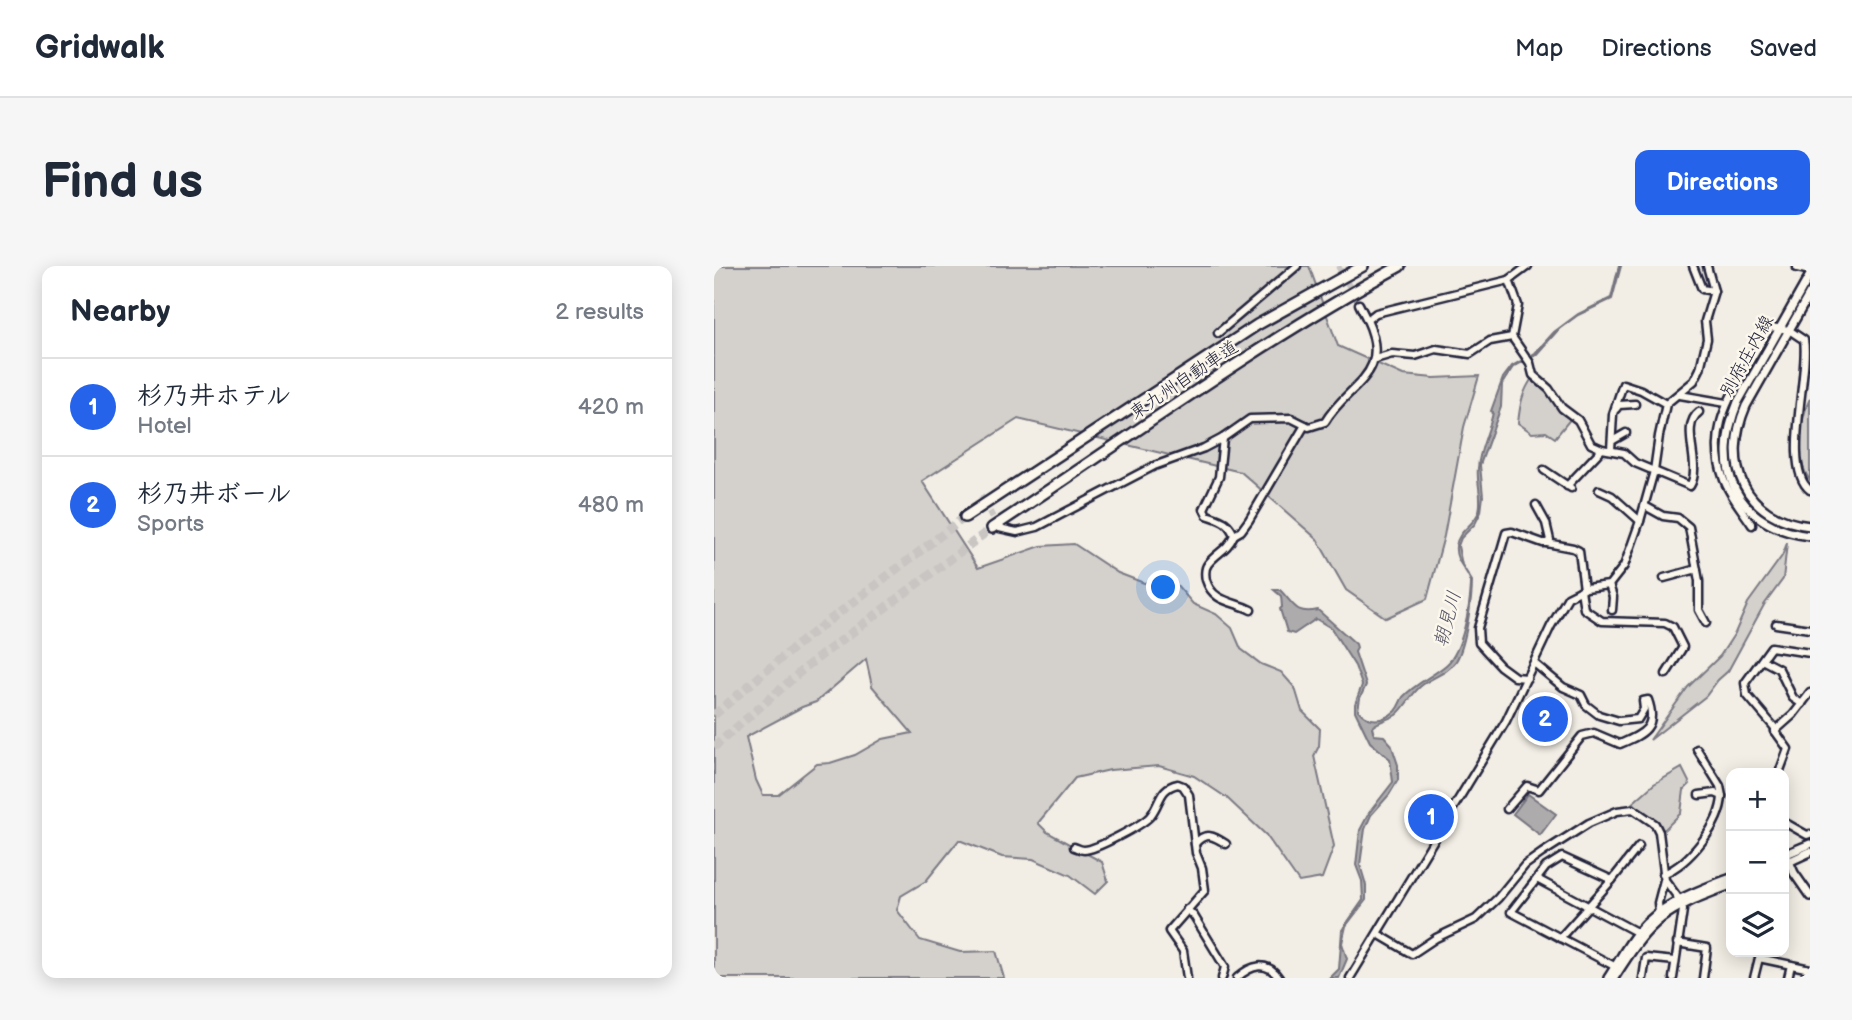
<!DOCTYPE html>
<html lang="en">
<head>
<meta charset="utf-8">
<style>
	:root { --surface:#fff; --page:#f6f6f7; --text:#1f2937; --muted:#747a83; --line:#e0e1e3; --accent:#2563eb }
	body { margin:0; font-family:"Balsamiq Sans","Klee One",sans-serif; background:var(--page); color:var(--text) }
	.controls { position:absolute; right:21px; bottom:21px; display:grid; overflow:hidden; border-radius:14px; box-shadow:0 4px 18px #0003 }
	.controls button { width:63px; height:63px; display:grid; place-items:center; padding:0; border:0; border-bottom:2px solid var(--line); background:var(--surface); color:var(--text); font:35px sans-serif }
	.you { position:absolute; left:450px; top:322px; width:24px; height:24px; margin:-18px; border:5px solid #fff; border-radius:50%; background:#1a73e8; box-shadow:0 0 0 10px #1a73e833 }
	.badge { display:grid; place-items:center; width:46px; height:46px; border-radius:50%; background:var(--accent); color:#fff; font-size:23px; font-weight:700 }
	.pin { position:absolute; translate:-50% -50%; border:4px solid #fff; box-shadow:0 2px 7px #0006 }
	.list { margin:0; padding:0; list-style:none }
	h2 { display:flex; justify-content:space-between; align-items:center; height:91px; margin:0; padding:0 28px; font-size:30px }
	h2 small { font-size:23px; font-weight:400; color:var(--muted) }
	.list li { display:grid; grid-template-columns:46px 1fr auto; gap:21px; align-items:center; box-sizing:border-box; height:98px; padding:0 28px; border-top:2px solid var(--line) }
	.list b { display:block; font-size:26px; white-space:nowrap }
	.list p { margin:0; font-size:23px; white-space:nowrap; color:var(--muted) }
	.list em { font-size:23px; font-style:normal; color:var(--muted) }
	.icon { flex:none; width:38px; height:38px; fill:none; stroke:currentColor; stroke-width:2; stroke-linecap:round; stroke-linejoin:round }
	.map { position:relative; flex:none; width:1096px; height:712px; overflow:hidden; border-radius:14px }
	header { display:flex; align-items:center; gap:42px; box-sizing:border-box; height:98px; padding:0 35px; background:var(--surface); border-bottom:2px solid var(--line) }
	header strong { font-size:33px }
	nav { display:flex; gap:38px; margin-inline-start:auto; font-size:24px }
	.intro { display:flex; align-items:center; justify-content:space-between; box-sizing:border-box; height:168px; padding:0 42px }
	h1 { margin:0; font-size:49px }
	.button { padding:18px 32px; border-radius:14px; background:var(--accent); color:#fff; font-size:24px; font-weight:700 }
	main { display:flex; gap:42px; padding:0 42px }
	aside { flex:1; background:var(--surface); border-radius:14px; box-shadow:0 4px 18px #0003 }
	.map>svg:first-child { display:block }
	.green { fill:#d4d1cc; stroke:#7b7a84; stroke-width:2; fill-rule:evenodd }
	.water { fill:#aeabad; stroke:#76747f; stroke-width:2 }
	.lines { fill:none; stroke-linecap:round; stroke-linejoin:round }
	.minor-tunnel { stroke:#c8c5c3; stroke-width:6; stroke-dasharray:6 3; stroke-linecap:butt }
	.highway-tunnel { stroke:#c8c5c3; stroke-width:9; stroke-dasharray:9 4.5; stroke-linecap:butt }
	.minor-casing { stroke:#22223b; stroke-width:11 }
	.major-casing { stroke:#22223b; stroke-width:12 }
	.highway-casing { stroke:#22223b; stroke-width:14 }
	.minor { stroke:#fbf7ec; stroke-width:6 }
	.major { stroke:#fbf7ec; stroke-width:7 }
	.highway { stroke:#fbf7ec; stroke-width:9 }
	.labels { text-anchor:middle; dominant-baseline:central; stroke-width:5; stroke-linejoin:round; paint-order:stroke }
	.street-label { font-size:18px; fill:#22223b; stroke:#fbf7ec }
	.water-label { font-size:19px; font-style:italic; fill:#535263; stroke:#fbf7ec }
</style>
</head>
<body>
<header>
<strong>Gridwalk</strong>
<nav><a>Map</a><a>Directions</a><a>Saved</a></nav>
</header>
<div class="intro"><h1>Find us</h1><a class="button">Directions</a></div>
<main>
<aside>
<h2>Nearby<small>2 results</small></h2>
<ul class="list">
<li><span class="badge">1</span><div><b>杉乃井ホテル</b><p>Hotel</p></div><em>420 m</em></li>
<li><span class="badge">2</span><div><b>杉乃井ボール</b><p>Sports</p></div><em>480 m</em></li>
</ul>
</aside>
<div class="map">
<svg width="1096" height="712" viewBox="0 0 1096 712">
	<rect width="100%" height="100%" fill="#f2eee5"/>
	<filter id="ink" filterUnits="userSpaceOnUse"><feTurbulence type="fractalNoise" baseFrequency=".0143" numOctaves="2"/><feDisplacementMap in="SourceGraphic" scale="14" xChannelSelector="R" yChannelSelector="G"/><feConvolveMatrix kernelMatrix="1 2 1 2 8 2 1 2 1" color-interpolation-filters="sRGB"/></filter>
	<g filter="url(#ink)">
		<g class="green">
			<path d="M0,0H595L624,80L689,109L720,112L765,110L750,161L730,270L713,333L672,352L632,324L603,273L527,206L304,153L208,215L264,302L327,280L360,278L404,307L430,317L457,312L479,338L502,348L518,362L527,383L547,398L567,406L581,422L588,445L606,463L605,480L600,490L620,580L608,612L585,616L552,569L513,532L480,510L445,500L396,504L361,512L324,557L333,566L388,596L394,615L381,628L356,609L319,593L288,591L245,574L212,615L187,630L183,644L206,674L246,686L282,685L290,712H0ZM152,393L158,420L198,467L169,473L141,489L116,497L103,498L64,529H49L42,514L32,471L88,441L102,436Z"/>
			<path d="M819,111L836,126L858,151L841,172L832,166L818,167L804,157C806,139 808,126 819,111Z"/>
			<path d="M1096,132V214C1080,194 1086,154 1096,132Z"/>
			<polygon points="1073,277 1069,313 1050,339 1014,405 1004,414 992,430 936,474 974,421 1006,390 1021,367 1034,337 1068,290"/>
			<path d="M968,502L976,518L970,524L967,547L951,563L947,565C942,553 927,542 914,541L940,518Z"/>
		</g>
		<g class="water">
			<path d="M905,0H907L898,33L864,49L845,63L822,89L799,101L788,118L787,141L766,199L769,230L767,246L761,258L747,272L744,280L748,299L758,315C758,333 752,379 742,395C733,408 718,411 707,420C697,428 692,441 682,449C674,454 664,455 658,461L660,469L670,470L677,478L684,499V514L675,529L657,549L651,563L646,599L652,619V634L632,660L628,677L633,693L625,712H616L625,703L628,664L649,634L648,615L642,599L646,564L655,547L679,516L676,493L656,476L641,445V438L648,419L641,400L617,362L602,353L580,368L573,366L566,343L568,341L567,330L560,324H566C581,339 581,349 604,344L642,378L643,382L641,386L652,419L646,432L644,444C654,457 669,456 681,445C685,441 686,435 689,431C701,418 719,410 732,399C749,385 756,339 757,319C757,305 740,298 742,280C744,264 761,259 765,245C769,230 762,217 764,202C765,183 776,165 779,146L777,145L789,112L798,100L821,87L840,66L864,48L897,32Z"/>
			<polygon points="814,528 842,548 826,569 799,548"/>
		</g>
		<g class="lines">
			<g class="minor-tunnel">
				<polyline points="624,0 645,38"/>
				<polyline points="267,230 285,262"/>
			</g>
			<g class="highway-tunnel">
				<polyline points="0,449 84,378 251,251"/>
				<polyline points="0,481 93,400 278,262"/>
			</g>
			<g class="minor-casing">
				<g id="minor">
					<polyline points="979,0 988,23 1000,25"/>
					<polyline points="1083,0 1083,2 1096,5"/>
					<path d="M795,14L804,39L798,71L816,97L819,109L835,123L848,142L864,154L877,178L888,183L910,187L921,197L976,220C989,199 965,161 985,146"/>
					<polyline points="645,38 653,54"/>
					<polyline points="504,67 583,0"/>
					<polyline points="661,93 678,88 701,90 722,83 756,88 776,75 798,71"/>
					<polyline points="966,129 1012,137"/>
					<polyline points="902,143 905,139 921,138"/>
					<path d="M509,172L505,211L490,243L493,249C507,254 514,255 520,269C513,285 503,286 494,298C490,303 491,309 492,314C499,337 520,335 537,344"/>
					<polyline points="898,175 912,167"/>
					<polyline points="897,184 899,148 909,118 927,124 952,138"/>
					<polyline points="830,204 857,222"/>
					<polyline points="853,220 888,183"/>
					<polyline points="885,224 898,230 926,255"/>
					<polyline points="931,240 949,250 964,252 975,261 985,315 985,344 992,357"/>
					<path d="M1038,259C1029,245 1016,230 1010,214C994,171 1011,138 1032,102C1040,88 1047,75 1057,61L1075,64L1090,74C1096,106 1067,203 1096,224"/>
					<path d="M285,262L303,266L323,261L440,200L490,182L509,172L536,153L577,152L595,161L611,156C634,117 679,110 653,54L662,47L795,14L814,0"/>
					<polyline points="520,269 527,265 535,254 591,159"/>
					<polyline points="833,277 859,282 865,285 870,323"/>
					<polyline points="950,312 983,303"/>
					<polyline points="895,319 899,331 898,344"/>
					<polyline points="867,324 870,343 888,355 951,357 959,361 969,381 952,408"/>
					<polyline points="1062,358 1096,363"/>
					<polyline points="1048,394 1065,403 1079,432 1088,438"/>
					<polyline points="813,412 801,411 786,400 765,377 764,362 792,267 798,266 829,277 833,277 836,274 832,257 822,239"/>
					<polyline points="1061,465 1079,449 1096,427"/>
					<polyline points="983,483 1006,520 1008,530"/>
					<polyline points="1065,507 1074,483 1061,465 1061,462 1033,429 1031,417 1057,381 1096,387"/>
					<path d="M793,543L813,520L825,524L868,470L880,467L906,478C929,468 944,462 934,434L929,435L930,443L924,453L905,455L885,449L872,439L867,429L849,421L820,397"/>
					<polyline points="1070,556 1093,569 1096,568"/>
					<path d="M481,578C491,565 500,570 512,578"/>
					<path d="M360,581C363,582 366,584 370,584C381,584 431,558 437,549C447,536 445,522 464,518L469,520L475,529L482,587L488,602L491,624L455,665L469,685L473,712"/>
					<path d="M949,608C975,598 1007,558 1008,530L1001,527L985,529"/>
					<polyline points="823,613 926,668"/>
					<polyline points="898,614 848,591 832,601 797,646 904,702"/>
					<polyline points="473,643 480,650 511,701 508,712"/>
					<polyline points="945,646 944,637 950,614"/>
					<polyline points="664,668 698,688 722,672 762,653 784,632 811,599 828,587 875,557 903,545 919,543 941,558 945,566 951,614 965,633 969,644 959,712"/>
					<polyline points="846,672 898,614 925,580"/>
					<polyline points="963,677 993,682 989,712"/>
					<path d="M523,712C537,699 553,694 565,712"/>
					<polyline points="636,712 792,455 837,360 854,331 872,322 895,319 910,300 926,255 940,205 945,170 952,138 980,115 986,103 993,73 991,55 1000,25 993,0"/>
					<polyline points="929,712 932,692 961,695"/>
					<polyline points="1040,712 1045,692 1096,703"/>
					<polyline points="1074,712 1077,699"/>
				</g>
			</g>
			<g class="major-casing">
				<g id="major">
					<path d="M1096,9L1024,136C996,202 1022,261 1096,270"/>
					<path d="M1096,27L1032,140C1007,198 1030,253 1096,260"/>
					<polyline points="1072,588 1080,607 1096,630"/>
					<polyline points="1070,589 1096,578"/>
					<polyline points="1070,598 1096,586"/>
					<path d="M894,712C904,697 912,680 924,666C948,637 983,625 1017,612"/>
					<path d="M900,712C938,651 950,644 1017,619"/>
				</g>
			</g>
			<g class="highway-casing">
				<g id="highway">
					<polyline points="251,251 543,59 649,0"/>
					<path d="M278,262C413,173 544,77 686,0"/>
				</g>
			</g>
			<use href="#minor" class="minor"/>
			<use href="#major" class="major"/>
			<use href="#highway" class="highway"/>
		</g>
	</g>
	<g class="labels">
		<g class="street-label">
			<text transform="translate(1033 90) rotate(-61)">別府庄内線</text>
			<text transform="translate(470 114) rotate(-34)">東九州自動車道</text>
		</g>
		<g class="water-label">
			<text transform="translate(734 353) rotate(-75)">朝見川</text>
		</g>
	</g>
</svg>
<div class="controls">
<button>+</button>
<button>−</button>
<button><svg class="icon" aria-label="layers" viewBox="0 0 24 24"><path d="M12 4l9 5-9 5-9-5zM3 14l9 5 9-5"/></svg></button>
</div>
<div class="you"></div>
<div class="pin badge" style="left:717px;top:551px">1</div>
<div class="pin badge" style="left:831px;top:453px">2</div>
</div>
</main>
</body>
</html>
